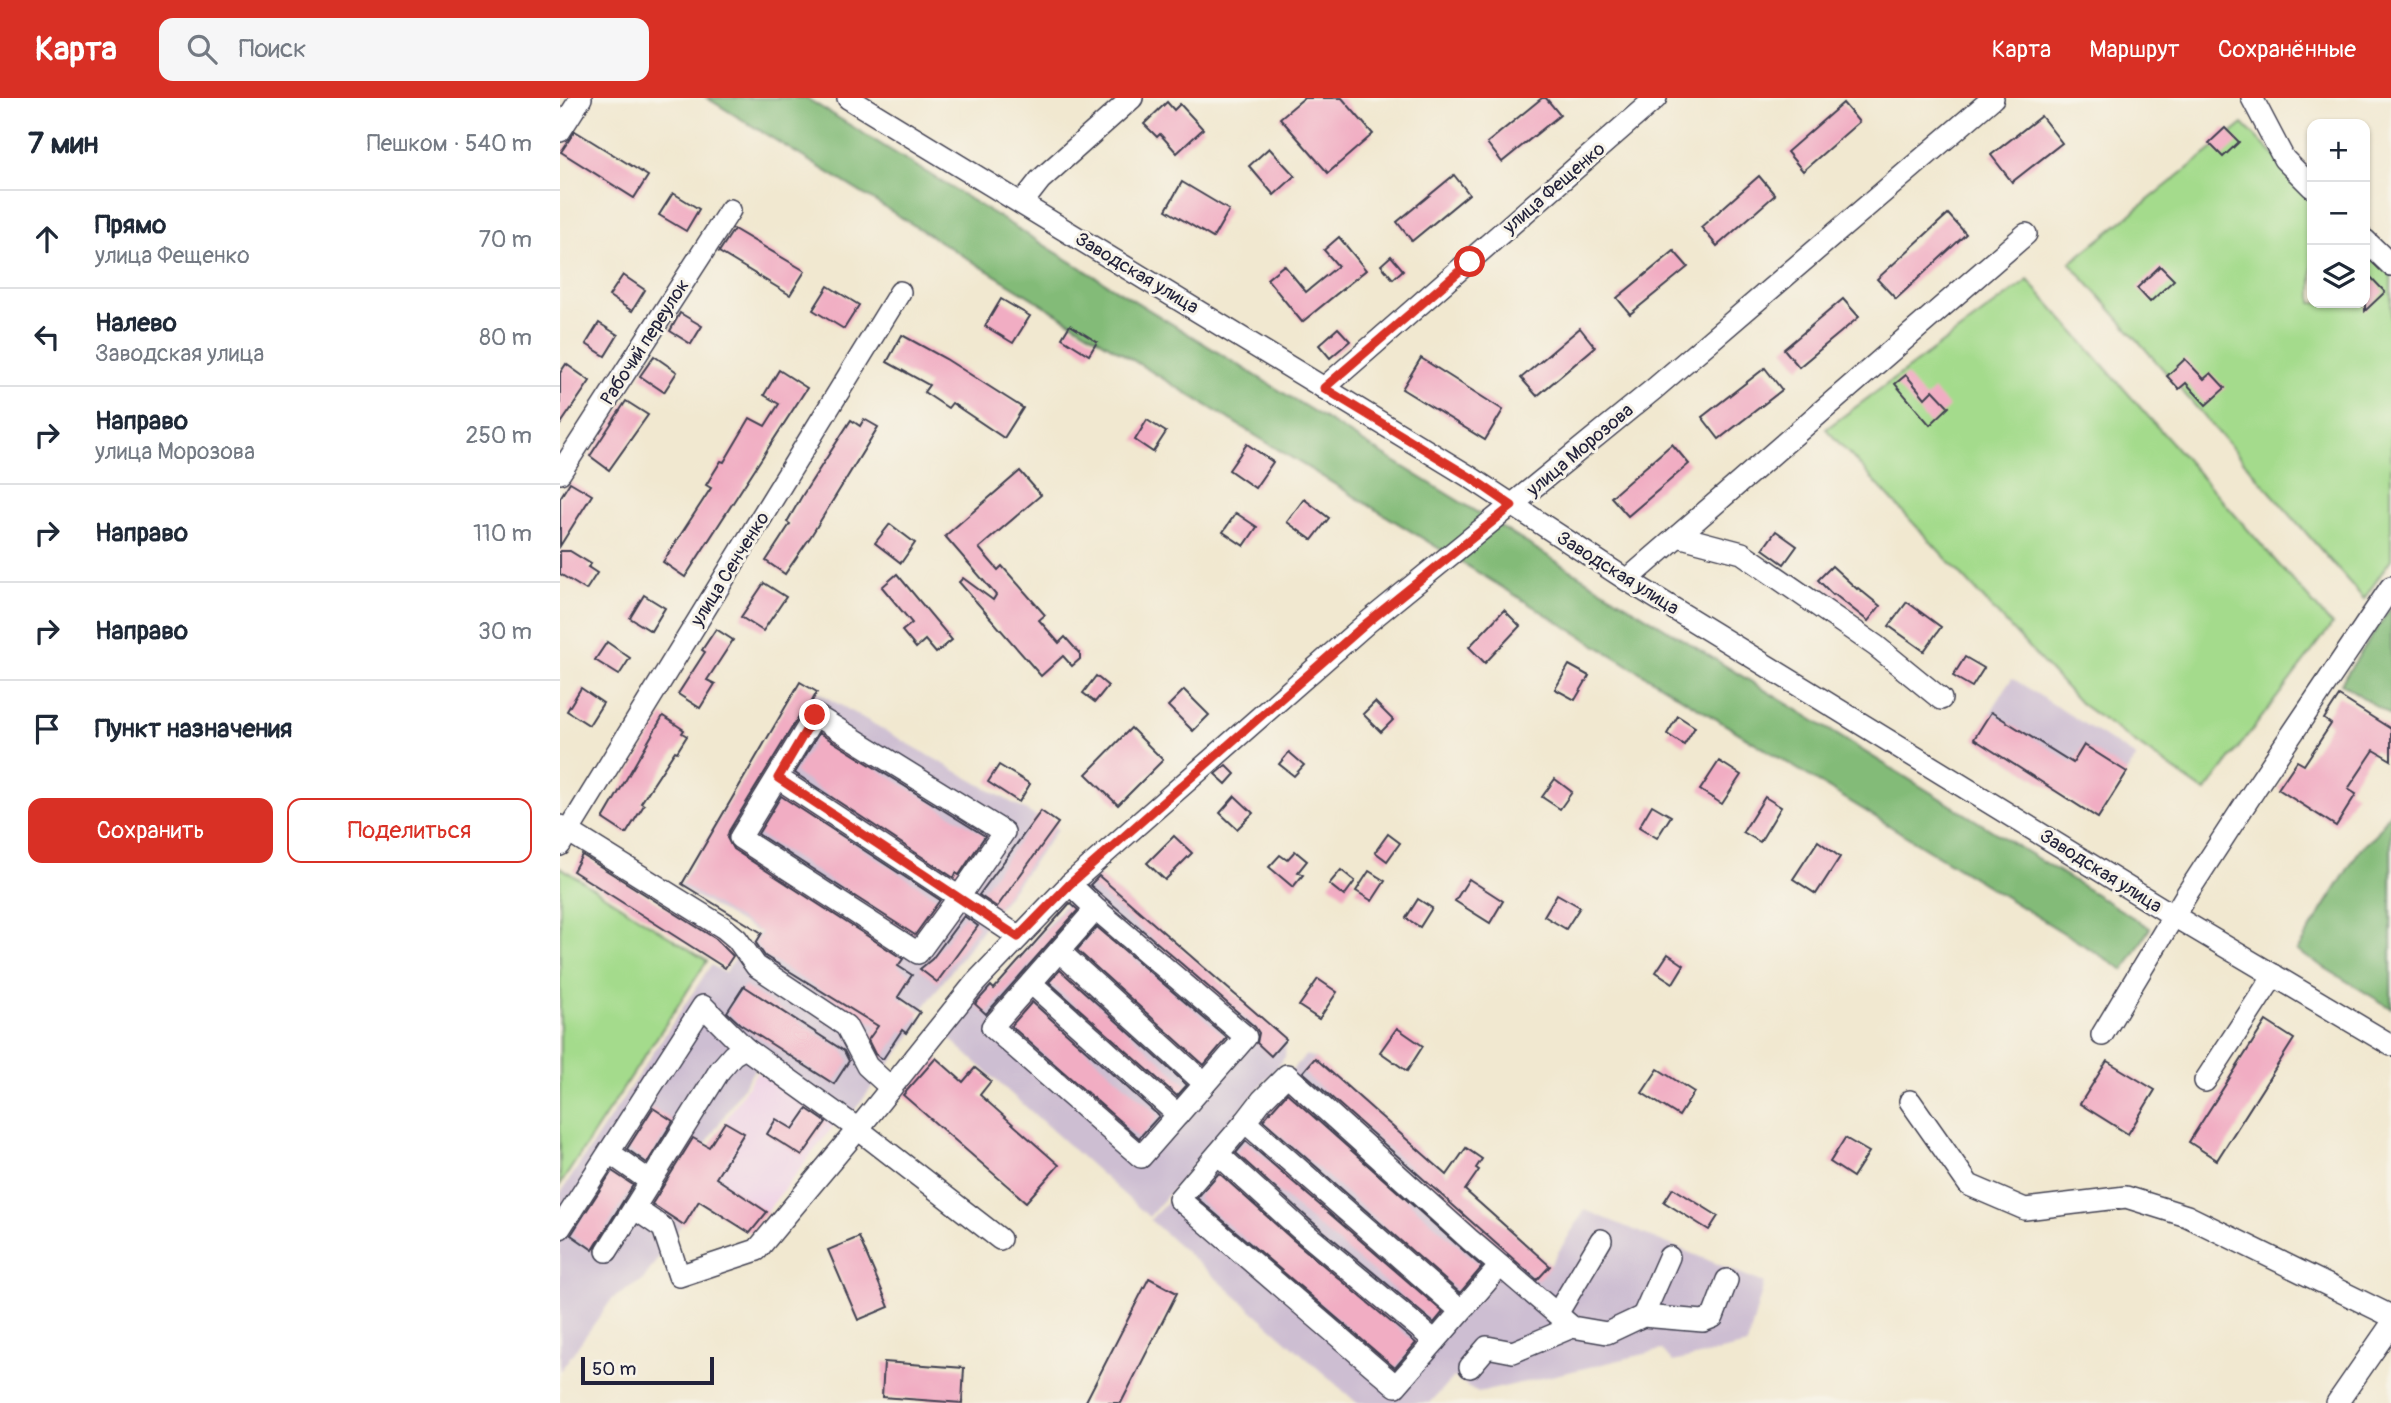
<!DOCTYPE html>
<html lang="ru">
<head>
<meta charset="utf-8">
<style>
	:root { --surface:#fff; --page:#f6f6f7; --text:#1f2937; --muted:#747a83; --line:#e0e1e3; --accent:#d93025 }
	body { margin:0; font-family:Pangolin,sans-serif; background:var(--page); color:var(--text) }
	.controls { position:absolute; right:21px; top:21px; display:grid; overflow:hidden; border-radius:14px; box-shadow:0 2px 5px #0004 }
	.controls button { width:63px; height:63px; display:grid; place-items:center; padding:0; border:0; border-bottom:2px solid var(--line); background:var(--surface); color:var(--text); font:35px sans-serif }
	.scale { position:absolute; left:21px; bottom:18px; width:133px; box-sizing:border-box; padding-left:7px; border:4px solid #22223b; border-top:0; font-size:19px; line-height:24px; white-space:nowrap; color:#22223b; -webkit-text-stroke:5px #f7f3e8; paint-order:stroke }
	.stop { position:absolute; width:21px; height:21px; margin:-16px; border:5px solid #d93025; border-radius:50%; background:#fff }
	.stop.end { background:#d93025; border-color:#fff; box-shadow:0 2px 7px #0008 }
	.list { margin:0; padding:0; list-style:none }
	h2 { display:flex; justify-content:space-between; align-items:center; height:91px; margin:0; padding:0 28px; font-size:30px }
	h2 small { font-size:23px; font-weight:400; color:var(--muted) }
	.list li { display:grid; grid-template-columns:46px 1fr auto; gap:21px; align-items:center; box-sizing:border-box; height:98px; padding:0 28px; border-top:2px solid var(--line) }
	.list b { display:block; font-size:26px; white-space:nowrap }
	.list p { margin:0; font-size:23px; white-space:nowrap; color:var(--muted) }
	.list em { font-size:23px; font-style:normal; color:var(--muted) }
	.actions { display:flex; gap:14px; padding:21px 28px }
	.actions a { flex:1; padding:16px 0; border:2px solid var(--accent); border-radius:14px; text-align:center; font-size:24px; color:var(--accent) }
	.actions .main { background:var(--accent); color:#fff }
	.icon { flex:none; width:38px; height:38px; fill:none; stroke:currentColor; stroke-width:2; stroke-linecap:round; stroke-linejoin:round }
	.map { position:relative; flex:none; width:1831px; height:1305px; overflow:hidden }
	header { display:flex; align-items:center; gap:42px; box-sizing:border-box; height:98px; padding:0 35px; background:var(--accent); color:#fff }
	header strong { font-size:33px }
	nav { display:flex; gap:38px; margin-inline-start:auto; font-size:24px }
	.search { width:490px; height:63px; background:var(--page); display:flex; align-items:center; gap:18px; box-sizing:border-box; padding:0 24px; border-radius:14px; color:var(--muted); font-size:26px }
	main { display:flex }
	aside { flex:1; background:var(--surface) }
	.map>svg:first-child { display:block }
	.built { fill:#efd0e6 }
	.industrial { fill:#cdbed2 }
	.green { fill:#a4db8c; stroke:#637e64; stroke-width:2 }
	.forest { fill:#83bb78; stroke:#526e5a; stroke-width:2 }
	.building { fill:#f1adc3 }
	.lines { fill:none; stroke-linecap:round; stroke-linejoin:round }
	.minor-casing { stroke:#414051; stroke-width:24 }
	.minor { stroke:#fff; stroke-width:21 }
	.route { stroke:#d93025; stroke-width:9 }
	.labels { text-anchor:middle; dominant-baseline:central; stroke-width:6; stroke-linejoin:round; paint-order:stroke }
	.street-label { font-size:19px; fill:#22223b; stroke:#f7f3e8 }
</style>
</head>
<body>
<header>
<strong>Карта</strong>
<div class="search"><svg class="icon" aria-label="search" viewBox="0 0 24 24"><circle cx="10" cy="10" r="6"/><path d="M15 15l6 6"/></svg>Поиск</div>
<nav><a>Карта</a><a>Маршрут</a><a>Сохранённые</a></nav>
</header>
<main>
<aside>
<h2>7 мин<small>Пешком · 540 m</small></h2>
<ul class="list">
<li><svg class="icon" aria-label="ahead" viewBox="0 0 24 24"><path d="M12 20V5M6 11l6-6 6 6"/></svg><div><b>Прямо</b><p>улица Фещенко</p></div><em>70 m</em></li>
<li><svg class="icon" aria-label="left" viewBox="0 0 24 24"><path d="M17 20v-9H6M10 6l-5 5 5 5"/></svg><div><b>Налево</b><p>Заводская улица</p></div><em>80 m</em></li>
<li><svg class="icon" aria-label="right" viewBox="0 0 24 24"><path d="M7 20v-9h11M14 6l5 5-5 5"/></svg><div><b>Направо</b><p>улица Морозова</p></div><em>250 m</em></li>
<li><svg class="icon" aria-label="right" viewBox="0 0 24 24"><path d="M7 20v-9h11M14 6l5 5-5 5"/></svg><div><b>Направо</b></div><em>110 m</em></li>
<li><svg class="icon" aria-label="right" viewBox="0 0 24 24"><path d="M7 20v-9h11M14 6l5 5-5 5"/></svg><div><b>Направо</b></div><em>30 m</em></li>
<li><svg class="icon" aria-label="arrive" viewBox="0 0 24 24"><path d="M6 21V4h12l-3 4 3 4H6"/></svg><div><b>Пункт назначения</b></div></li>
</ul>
<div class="actions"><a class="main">Сохранить</a><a>Поделиться</a></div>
</aside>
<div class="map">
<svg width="1831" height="1305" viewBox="0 0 1831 1305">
	<rect width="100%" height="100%" fill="#f7f3e8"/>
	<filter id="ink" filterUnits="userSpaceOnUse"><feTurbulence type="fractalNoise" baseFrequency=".0143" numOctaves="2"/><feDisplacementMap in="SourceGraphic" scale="14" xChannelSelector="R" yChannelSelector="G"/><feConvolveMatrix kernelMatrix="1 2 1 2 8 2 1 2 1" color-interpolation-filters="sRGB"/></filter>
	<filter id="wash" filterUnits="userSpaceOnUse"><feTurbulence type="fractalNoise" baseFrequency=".00686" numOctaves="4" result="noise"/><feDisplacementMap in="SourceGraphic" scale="28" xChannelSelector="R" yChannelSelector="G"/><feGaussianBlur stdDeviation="1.57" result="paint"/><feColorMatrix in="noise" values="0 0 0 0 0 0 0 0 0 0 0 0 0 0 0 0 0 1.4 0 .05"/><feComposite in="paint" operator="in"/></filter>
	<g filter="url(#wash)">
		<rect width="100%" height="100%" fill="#f1e8d0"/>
		<polygon class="built" points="197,973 275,1026 190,1135 121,1092"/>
		<g class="industrial">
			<polygon points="1452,580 1576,659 1538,720 1414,641"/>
			<polygon points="240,584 498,731 361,913 347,901 331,910 205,824 197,834 119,789"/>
			<polygon points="538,777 726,941 725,959 589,1119 391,942 385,931 424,883 434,890 513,797"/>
			<polygon points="204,827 363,922 284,1026 196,969 117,1090 137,1104 83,1182 52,1201 0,1273 0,1096 151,867 165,875 186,845 191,846"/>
			<polygon points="746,957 755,960 990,1167 1025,1112 1204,1185 1187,1247 1113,1264 1102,1252 918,1295 894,1279 870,1305 797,1305 590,1122"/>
		</g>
		<g class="green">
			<polygon points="1683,26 1752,95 1752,205 1805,205 1805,149 1831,175 1831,461 1804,501 1510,165"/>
			<polygon points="1468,182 1772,527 1645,694 1521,606 1266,331"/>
			<polygon points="0,769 147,863 0,1087"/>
		</g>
		<g class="forest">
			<polygon points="147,0 246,0 1590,830 1564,872"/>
			<polygon points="1831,509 1831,618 1781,585"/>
			<polygon points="1831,713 1831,910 1737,853 1801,750 1815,738"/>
		</g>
		<g id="blocks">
			<g class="building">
				<polygon points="744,0 782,0 813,36 768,75 720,20"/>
				<polygon points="982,0 986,0 1000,17 942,64 927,45"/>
				<polygon points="607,4 614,12 620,6 643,31 617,55 600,36 597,39 584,26"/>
				<polygon points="1283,5 1299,24 1243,73 1227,54"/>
				<polygon points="1481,18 1502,45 1452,84 1431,57"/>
				<polygon points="1665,30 1679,44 1663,59 1649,45"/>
				<polygon points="15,33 88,78 74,100 1,54"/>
				<polygon points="709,50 735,78 714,97 689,68"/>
				<polygon points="894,77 909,96 852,143 837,124"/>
				<polygon points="1199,78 1215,97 1157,148 1141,129"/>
				<polygon points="622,84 669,112 653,140 606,112"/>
				<polygon points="113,95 139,111 126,133 99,117"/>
				<polygon points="1388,116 1406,136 1336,201 1317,181"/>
				<polygon points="174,131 245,173 230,197 159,154"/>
				<polygon points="779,139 806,172 742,224 707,181 724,167 746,194 778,168 764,152"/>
				<polygon points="1114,153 1128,169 1070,216 1057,200"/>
				<polygon points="831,158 843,172 833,181 821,167"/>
				<polygon points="1600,168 1614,182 1590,204 1577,190"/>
				<polygon points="1805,173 1825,194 1805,213"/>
				<polygon points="63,177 85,192 72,213 49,198"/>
				<polygon points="268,188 299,207 284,231 253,212"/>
				<polygon points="441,201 470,218 453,245 425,228"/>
				<polygon points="1283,201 1299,219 1239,269 1224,251"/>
				<polygon points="120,215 142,228 131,246 110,233"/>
				<polygon points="39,225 58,237 45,258 26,246"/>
				<polygon points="510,227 537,244 529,257 502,240"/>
				<polygon points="778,230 790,243 770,260 759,247"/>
				<polygon points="1020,230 1035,249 977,298 961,280"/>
				<polygon points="342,237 386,261 463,310 444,340 392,305 388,310 364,294 369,287 327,264"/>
				<polygon points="94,258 117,274 104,294 80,278"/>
				<polygon points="861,260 943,312 925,342 842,291"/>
				<polygon points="1625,261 1644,281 1651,275 1665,290 1646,307 1626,285 1619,291 1607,278"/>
				<polygon points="6,266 30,283 0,327 0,275"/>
				<polygon points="1205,270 1222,292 1159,341 1142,319"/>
				<polygon points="219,272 247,290 125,479 103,464 151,390 146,387 161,363 164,364 190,320 205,328 219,306 204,297"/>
				<polygon points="1346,277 1365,300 1373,292 1389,309 1370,327 1335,286"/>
				<polygon points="66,303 88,317 49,372 30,358"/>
				<polygon points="304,321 318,329 251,438 225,476 206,463 230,426 227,424 242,398 291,322 300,328"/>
				<polygon points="587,322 606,334 593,354 575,342"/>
				<polygon points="687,346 713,364 695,390 669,372"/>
				<polygon points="1112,346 1129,366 1068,418 1051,399"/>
				<polygon points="460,373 481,397 419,450 438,472 442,468 485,517 479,522 499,545 505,539 520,556 520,561 512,568 503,558 481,578 399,484 403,480 433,502 436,497 385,438"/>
				<polygon points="10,384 32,397 0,448 0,400"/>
				<polygon points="744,401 769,420 752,442 727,424"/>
				<polygon points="676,415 697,429 684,448 663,434"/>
				<polygon points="330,426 355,445 341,465 315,445"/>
				<polygon points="1216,433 1237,448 1224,466 1203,451"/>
				<polygon points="0,453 10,453 31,466 28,469 37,475 26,492 0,476"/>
				<polygon points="1272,468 1297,491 1298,490 1320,508 1308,523 1274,496 1273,497 1258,482"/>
				<polygon points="337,476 392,542 376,555 365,542 356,550 342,533 352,525 322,489"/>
				<polygon points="204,485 226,499 203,533 181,519"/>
				<polygon points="84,497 105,510 91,533 70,520"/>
				<polygon points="1347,504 1381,529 1364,553 1329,528"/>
				<polygon points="944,512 960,528 925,565 909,549"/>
				<polygon points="156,531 173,542 147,582 155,586 140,610 118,596 145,554 142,552"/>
				<polygon points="47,544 70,560 59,577 35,562"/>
				<polygon points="1405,559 1424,570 1412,589 1393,578"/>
				<polygon points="1009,567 1029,578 1015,602 995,591"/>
				<polygon points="536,578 548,588 535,604 523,595"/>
				<polygon points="240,584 257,594 251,605 244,610 169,733 167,740 173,751 343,861 338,868 352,877 338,899 360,914 346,935 342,932 323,961 315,956 308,942 318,928 205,858 196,845 202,835 122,786"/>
				<polygon points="21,590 43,605 29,627 7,613"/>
				<polygon points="624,592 649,617 633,633 608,608"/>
				<polygon points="1779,598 1831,631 1831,662 1814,652 1788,691 1796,696 1776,728 1718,691 1737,663 1744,667 1771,626 1764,621"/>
				<polygon points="815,604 833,622 821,634 803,616"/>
				<polygon points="1431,614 1513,665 1524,647 1567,674 1538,720 1414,641"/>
				<polygon points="103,618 124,632 122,635 127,638 117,654 115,653 81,705 84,707 66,736 43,721"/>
				<polygon points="1118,618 1135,629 1124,647 1107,636"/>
				<polygon points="571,630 603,662 558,707 526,676"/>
				<polygon points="259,635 425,738 399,777 396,775 394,780 235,675"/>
				<polygon points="729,654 744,667 734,678 719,666"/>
				<polygon points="1159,663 1181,677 1162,706 1140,692"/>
				<polygon points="439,667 470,686 459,704 428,684"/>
				<polygon points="666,667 675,676 666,686 655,676"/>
				<polygon points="995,681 1012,694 1000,711 982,699"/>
				<polygon points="221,698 380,802 355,837 198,736"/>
				<polygon points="675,698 693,715 677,731 660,715"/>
				<polygon points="1205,699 1221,709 1200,744 1183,734"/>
				<polygon points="1092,707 1111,718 1097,740 1079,729"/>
				<polygon points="481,713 498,725 437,809 419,797"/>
				<polygon points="828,736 840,745 827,763 815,754"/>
				<polygon points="614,738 632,755 605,782 587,765"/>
				<polygon points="1258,743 1280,759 1256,796 1233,781"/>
				<polygon points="735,753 747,763 738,774 743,777 733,789 709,769 720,757 727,762"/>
				<polygon points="22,757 156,841 173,858 165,870 13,773"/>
				<polygon points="781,772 795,783 784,798 769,786"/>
				<polygon points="809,773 825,783 812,803 796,793"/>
				<polygon points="539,778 726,941 711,958 697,945 699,935 695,929 530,787"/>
				<polygon points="909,781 943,803 930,825 895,803"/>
				<polygon points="997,796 1020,809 1006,831 984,818"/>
				<polygon points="858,801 872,810 860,829 846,820"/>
				<polygon points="510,805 518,812 426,916 415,906 431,888 434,891"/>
				<polygon points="404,818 418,828 377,884 360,871 372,861"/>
				<polygon points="537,829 667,940 644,967 517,852"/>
				<polygon points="1108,856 1124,867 1113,885 1096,874"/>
				<polygon points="500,872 627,987 617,998 489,884"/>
				<polygon points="758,881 777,894 759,921 739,908"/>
				<polygon points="184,888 284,953 289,963 274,986 180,926 167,914"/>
				<polygon points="472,904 599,1018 579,1040 451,928"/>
				<polygon points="1706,923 1734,941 1657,1062 1629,1044"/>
				<polygon points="837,930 863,948 847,973 820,954"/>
				<polygon points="376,960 403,984 415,970 431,983 420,997 499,1067 466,1104 343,997"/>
				<polygon points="755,960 887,1077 906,1050 922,1061 916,1070 919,1072 905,1092 990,1168 977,1182 743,974"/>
				<polygon points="1547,963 1595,992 1568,1036 1520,1006"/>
				<polygon points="1098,971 1134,994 1119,1018 1082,995"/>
				<polygon points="727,995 922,1169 900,1195 703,1022"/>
				<polygon points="93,1010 113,1023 87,1065 67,1051"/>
				<polygon points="247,1011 266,1024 242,1058 207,1036 216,1021 233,1031"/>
				<polygon points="165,1024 184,1035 156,1080 207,1114 190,1135 139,1103 124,1127 92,1106 133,1040 149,1049"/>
				<polygon points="1285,1040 1309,1054 1293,1079 1270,1064"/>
				<polygon points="686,1043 883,1214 874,1225 749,1121 676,1055"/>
				<polygon points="52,1073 73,1087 33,1152 11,1137"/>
				<polygon points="659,1075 732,1141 856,1245 835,1270 637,1100"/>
				<polygon points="1113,1090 1158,1118 1149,1132 1104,1104"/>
				<polygon points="299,1139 329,1209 298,1222 268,1152"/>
				<polygon points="589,1180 617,1195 561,1305 525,1305"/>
				<polygon points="324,1264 404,1270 402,1305 322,1299"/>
			</g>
		</g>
	</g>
	<g filter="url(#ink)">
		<use href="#blocks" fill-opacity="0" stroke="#414051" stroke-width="2"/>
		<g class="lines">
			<g class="minor-casing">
				<g id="minor">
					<polyline points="288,0 910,379 1067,482 1614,818 1831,947"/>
					<polyline points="1692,0 1724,61 1752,89"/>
					<polyline points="0,33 21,0"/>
					<polyline points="462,105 480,82 572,0"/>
					<polyline points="1805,142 1831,167"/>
					<polyline points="764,290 1096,0"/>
					<polyline points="0,375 170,112"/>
					<polyline points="1118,438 1182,455 1316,548 1381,601"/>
					<polyline points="1067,482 1466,136"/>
					<polyline points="218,680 399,799 444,734 255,617 180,740 358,855 399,799 459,839"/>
					<polyline points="0,728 164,830 177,841 196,868 286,928 307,968 331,990"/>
					<polyline points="0,747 340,194"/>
					<polyline points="510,786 536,811 686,939 581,1059 432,929 536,811"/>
					<polyline points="499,853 645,986"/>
					<polyline points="471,885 618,1017"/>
					<polyline points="1542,937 1628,794 1697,688 1831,489"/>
					<polyline points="1645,983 1714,877"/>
					<polyline points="1350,1003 1409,1087 1465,1111 1566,1099 1627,1118 1831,1218"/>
					<polyline points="685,1024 702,1002 727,977 910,1142 1012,1229 1047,1235 1083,1218 1143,1223 1153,1219 1167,1182"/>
					<polyline points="50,1055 91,1084"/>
					<polyline points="658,1056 740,1131 875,1243"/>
					<polyline points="0,1130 143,908 185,950"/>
					<polyline points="440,1141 298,1031 185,950 173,957 160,972 74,1110 103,1130 119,1178 197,1152 298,1031 415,885 510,786 808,524 1094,291 1433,0"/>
					<polyline points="47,1153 74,1110"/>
					<path d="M901,1213L685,1024L619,1101L836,1288C871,1248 906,1208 940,1168"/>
					<polyline points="997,1216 1041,1142"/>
					<polyline points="1083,1218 1109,1159"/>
					<polyline points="910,1269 927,1249 953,1254 1012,1229"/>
					<polyline points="1777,1305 1831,1227"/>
				</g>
			</g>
			<use href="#minor" class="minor"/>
		</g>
	</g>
	<g class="lines" filter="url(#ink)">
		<polyline class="route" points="255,617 218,680 458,839 510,786 808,524 952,408 910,379 764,290 910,164"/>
	</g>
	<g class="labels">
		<g class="street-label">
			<text transform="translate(994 90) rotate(-41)">улица Фещенко</text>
			<text transform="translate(577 175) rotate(31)">Заводская улица</text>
			<text transform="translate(85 244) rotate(-57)">Рабочий переулок</text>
			<text transform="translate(1020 352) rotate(-40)">улица Морозова</text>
			<text transform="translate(170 471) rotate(-58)">улица Сенченко</text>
			<text transform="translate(1058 475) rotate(32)">Заводская улица</text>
			<text transform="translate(1541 773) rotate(32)">Заводская улица</text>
		</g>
	</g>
</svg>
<div class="controls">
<button>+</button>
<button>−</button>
<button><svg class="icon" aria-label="layers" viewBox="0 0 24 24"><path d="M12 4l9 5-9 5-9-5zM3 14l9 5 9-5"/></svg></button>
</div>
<div class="scale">50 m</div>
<div class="stop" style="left:910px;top:164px"></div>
<div class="stop end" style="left:255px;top:617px"></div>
</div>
</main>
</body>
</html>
